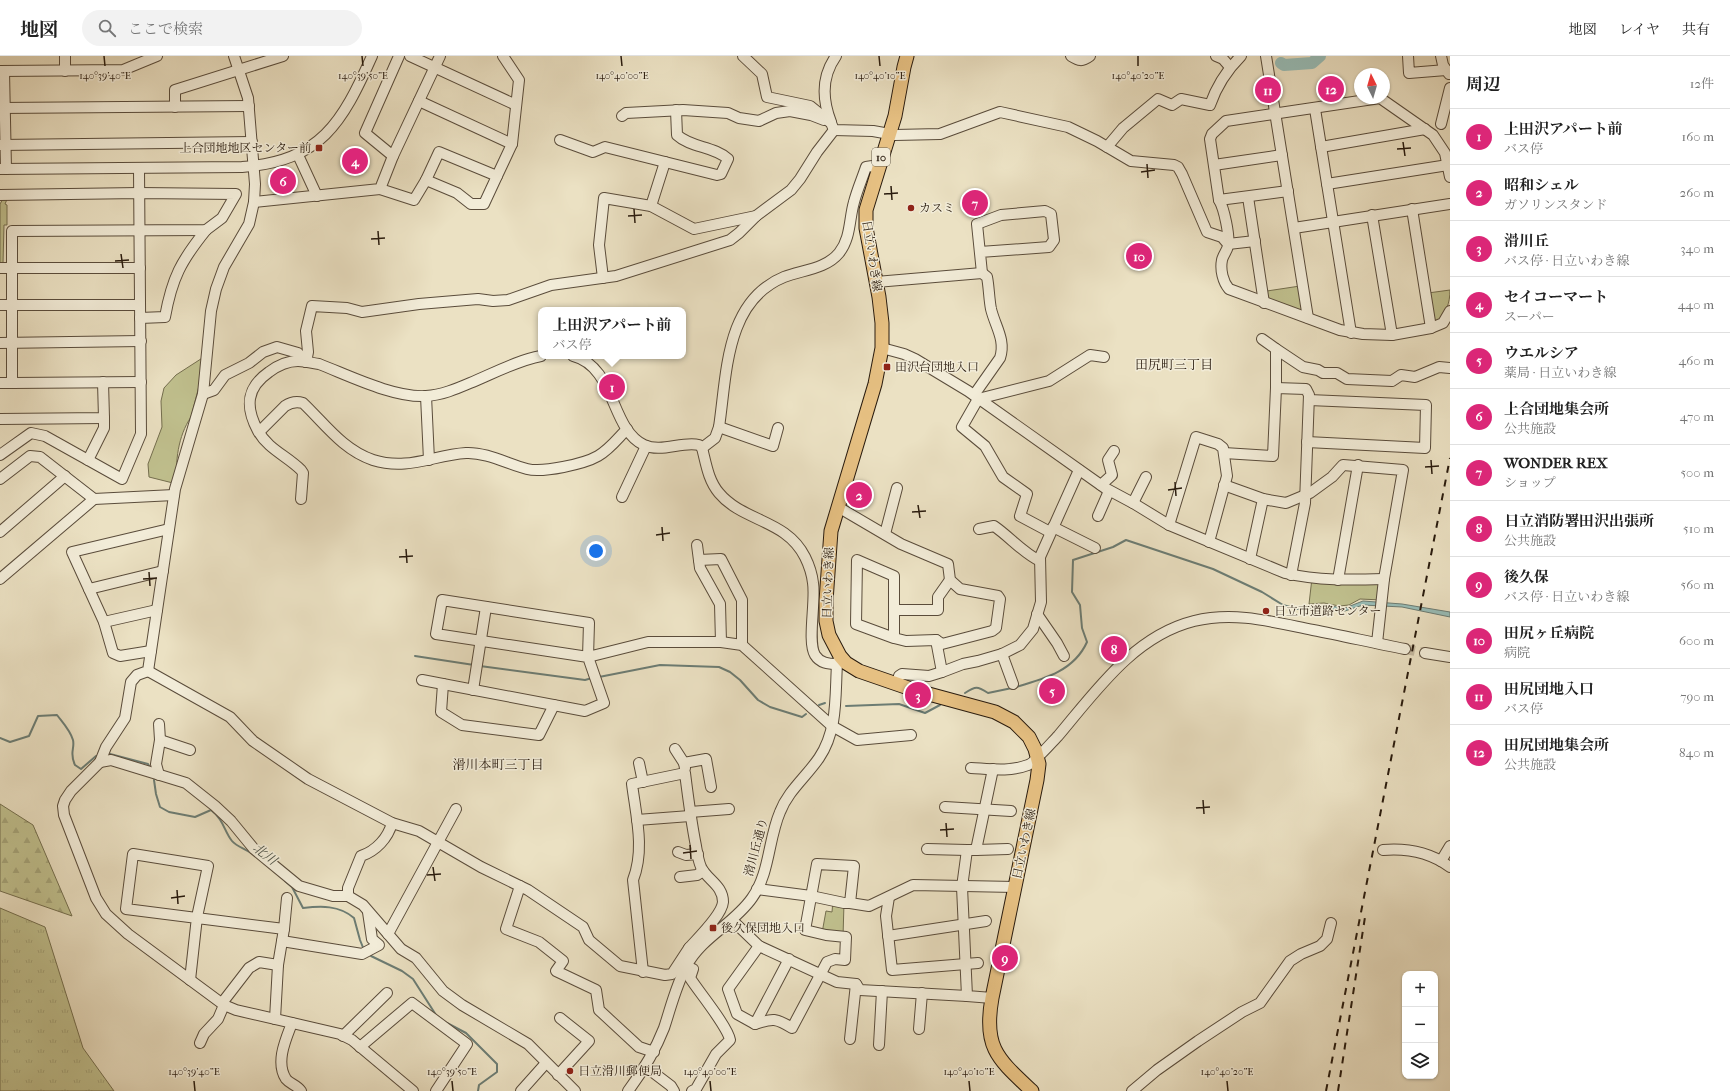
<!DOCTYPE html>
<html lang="ja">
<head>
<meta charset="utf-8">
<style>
	:root { --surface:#fff; --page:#f2f2f2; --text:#222; --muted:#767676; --line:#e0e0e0; --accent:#db2777 }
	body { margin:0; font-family:"IM FELL French Canon","Noto Serif JP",serif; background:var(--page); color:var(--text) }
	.controls { position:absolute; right:12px; bottom:12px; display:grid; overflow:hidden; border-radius:8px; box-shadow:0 1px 3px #0004 }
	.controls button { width:36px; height:36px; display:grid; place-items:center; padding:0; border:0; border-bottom:1px solid var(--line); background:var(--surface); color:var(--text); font:20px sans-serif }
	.compass { position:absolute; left:1354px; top:12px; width:36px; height:36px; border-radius:50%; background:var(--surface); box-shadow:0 1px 3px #0004; rotate:355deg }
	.you { position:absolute; left:596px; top:495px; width:14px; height:14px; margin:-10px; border:3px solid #fff; border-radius:50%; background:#1a73e8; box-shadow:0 0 0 6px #1a73e833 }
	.badge { display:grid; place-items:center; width:26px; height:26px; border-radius:50%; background:var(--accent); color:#fff; font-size:13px; font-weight:700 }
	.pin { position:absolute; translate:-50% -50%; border:2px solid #fff; box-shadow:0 1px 4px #0006 }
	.popup { position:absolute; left:538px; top:251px; width:148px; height:52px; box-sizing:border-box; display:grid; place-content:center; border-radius:8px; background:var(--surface); filter:drop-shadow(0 1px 3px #0005); font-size:13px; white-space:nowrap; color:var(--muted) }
	.popup b { font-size:15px; color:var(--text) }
	.popup::after { content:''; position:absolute; left:50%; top:100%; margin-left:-8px; border:8px solid transparent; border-top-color:var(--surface) }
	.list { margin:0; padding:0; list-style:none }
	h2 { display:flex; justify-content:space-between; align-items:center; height:52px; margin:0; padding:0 16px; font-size:17px }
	h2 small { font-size:13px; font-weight:400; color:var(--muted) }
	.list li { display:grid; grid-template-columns:26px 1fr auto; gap:12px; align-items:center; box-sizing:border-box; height:56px; padding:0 16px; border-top:1px solid var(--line) }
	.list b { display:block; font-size:15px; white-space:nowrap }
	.list p { margin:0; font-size:13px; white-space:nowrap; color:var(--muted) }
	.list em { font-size:13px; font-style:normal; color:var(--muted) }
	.icon { flex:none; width:22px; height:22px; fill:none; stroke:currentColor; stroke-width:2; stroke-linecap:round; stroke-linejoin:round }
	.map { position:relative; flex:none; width:1450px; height:1035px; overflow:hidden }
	header { display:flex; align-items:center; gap:24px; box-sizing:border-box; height:56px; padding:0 20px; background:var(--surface); border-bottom:1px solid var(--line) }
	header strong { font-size:19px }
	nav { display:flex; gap:22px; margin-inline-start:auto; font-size:14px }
	.search { width:280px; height:36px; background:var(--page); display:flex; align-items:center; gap:10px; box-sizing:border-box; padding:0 14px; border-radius:22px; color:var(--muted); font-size:15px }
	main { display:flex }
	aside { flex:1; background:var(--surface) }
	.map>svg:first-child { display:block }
	.grass { fill:url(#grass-tufts); stroke:#746e4e }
	.forest { fill:url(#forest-firs); stroke:#746e4e }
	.park { fill:#c0c08e; stroke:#746e4e }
	.water { fill:#98bdb7; stroke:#6c7c73 }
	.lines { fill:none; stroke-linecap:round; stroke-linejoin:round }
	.stream { stroke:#6c7c73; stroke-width:2 }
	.river { stroke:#98bdb7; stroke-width:12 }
	.minor-tunnel { stroke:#c4b99f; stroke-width:10; stroke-dasharray:10 5; stroke-linecap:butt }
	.minor-casing { stroke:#5a4c3b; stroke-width:12 }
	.major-casing { stroke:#291b0e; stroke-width:15 }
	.minor { stroke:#f2ecd8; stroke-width:10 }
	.major { stroke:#e6c082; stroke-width:13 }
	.rail { stroke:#291b0e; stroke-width:2; stroke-dasharray:7 7; stroke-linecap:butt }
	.ticks { fill:none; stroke:#291b0e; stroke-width:1.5 }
	.poi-dot { fill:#8f2418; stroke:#f2ecd8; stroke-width:1.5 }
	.labels { text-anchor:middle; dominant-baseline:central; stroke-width:3; stroke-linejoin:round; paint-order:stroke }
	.shield { fill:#f2ecd8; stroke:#655a4b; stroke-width:1 }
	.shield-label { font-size:11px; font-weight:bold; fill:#291b0e }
	.poi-label { font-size:12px; fill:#291b0e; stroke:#f2ecd8; text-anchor:start }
	.street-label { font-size:12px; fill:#291b0e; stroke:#f2ecd8 }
	.neighbourhood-label { font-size:13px; fill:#291b0e; stroke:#f2ecd8 }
	.water-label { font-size:13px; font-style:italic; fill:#505449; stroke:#f2ecd8 }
	.ticks-label { font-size:10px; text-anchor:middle; fill:#291b0e; stroke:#f2ecd8; stroke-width:3; stroke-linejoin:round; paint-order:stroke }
</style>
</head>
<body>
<header>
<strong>地図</strong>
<div class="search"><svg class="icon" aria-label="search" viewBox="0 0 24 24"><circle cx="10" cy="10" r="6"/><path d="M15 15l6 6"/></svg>ここで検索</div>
<nav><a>地図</a><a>レイヤ</a><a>共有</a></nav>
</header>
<main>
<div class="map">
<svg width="1450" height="1035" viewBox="0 0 1450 1035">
	<defs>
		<pattern id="grass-tufts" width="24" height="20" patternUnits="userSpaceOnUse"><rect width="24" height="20" fill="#c0c08e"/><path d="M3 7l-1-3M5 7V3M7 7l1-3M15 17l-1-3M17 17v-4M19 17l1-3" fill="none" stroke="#a5a479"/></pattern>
		<pattern id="forest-firs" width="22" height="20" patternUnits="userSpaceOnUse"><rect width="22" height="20" fill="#c0c08e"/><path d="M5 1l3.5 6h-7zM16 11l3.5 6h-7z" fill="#a5a479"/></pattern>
	</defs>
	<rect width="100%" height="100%" fill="#ebe1c3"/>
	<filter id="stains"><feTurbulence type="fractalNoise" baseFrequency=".005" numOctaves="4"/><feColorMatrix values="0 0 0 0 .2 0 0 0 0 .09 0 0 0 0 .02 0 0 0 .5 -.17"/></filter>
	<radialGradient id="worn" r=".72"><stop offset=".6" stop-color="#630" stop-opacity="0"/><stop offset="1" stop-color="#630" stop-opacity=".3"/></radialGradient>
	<polygon class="grass" points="0,852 45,871 83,992 114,1035 0,1035"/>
	<polygon class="forest" points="0,748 33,769 72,860 0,835"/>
	<g class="park">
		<polygon points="4,141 8,141 5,148 7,149 7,169 4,169 3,208 0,208 0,148"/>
		<polygon points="1300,230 1303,254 1299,256 1268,243 1267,235"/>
		<path d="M1450,234C1450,247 1446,258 1436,268L1433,265L1428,237Z"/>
		<path d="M207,299L191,361C178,380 175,406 177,428L149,421L148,408L162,371L161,345L164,332L176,319Z"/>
		<polygon points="1312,522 1384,523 1382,544 1360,543 1349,549 1339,550 1324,547 1309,548"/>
		<polygon points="833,844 844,847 843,881 822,877 826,855 832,856"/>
	</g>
	<polygon class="water" points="1363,545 1402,548 1450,556 1450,561 1402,551 1363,549 1345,555 1328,553 1330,550 1345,552"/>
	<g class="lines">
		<g class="stream">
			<polyline points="415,600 474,609"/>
			<polyline points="480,610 585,624 592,622"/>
			<polyline points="599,621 660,609 719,611 730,616 740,624 758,644 770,651 802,661 806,658"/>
			<path d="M1016,631C1044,623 1074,615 1087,586L1082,572L1080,549L1072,536L1073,504L1113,491L1126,484L1213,513L1262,536L1283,549L1297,553L1331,552"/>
			<path d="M965,637C976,630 977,630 988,637L1012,632"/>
			<polyline points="819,649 825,647"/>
			<polyline points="846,650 899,648 925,657 940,649"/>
			<path d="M0,682L10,686L29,680L38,660L57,659C63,667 70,674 73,684C75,693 69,697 75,709L81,713L96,700"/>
			<polyline points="110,698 148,708 151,713"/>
			<path d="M154,724L156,738L160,751L169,756L195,761L211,754C224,764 224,775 232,785C236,790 245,793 251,797"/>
			<path d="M285,825L292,831L303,852C321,850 339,849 354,862L360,884L364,894"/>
			<polyline points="371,900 402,915 413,923 436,959"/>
			<polyline points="447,967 466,977 497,1008 497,1016 479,1029 478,1035"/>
		</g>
		<polyline class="river" points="1281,7 1284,9 1312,7 1320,0"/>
		<polyline class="minor-tunnel" points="1405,593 1425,597"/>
		<g class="minor-casing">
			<g id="minor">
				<polyline points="234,0 248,42 255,128 254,146 249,168 224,211 216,233 211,255 203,338 175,433 148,615 137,619 131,626 125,662 106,691 100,706 71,735 65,744 63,750 64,759 96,842 106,858 128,878 224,949 236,954 340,978 352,984 413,1035"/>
				<polyline points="410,0 516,49"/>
				<polyline points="743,0 762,18 767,41 810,50 831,67 834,74 873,75 895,79 940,78 1000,56 1068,71 1097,85 1131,105 1174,109 1178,111 1182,118 1207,176 1222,181 1228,188 1255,185"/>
				<path d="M1071,0C1079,5 1082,6 1090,0"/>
				<polyline points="1216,0 1223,3 1230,11"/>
				<polyline points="1266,0 1308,262"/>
				<polyline points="1408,0 1409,17 1446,14"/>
				<polyline points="1441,0 1443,9 1449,18"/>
				<polyline points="0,15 123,14 157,0"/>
				<polyline points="4,15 6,113"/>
				<polyline points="65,15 65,0"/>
				<polyline points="419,45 512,88"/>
				<polyline points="175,51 175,34 283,0"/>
				<polyline points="0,52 249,50"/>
				<polyline points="1315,53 1351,277"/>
				<polyline points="622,60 626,57 683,54 728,57 739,62 759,65 776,57 790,55 811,59 824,64"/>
				<path d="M831,66C822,43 821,21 836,0"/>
				<polyline points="1441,68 1450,32"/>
				<path d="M560,84L593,96L605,91L717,119L721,118L728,103C714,90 691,92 677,79L676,54"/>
				<polyline points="0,89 252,86"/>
				<path d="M1107,91L1123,72L1158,43L1172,49L1181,43L1210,49C1217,29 1226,15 1241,0"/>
				<polyline points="1321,91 1425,73"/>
				<polyline points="298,99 317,140"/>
				<polyline points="393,100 365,77 399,0"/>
				<polyline points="1214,109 1282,99"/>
				<path d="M0,113L242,111C321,105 342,67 372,0"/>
				<path d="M1450,121L1445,97L1433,79L1380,42L1226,65L1212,78L1210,83L1219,144C1224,152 1230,180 1228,190C1227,195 1223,199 1222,204C1220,214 1223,226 1229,233L1340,274L1363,278L1392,279L1431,272L1443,267L1450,255"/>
				<polyline points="426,124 457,137 471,148 484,148 497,120"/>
				<polyline points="1327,128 1448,109"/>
				<polyline points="380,133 414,144 426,124 439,96 497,120 512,88 519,24 503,0"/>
				<polyline points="0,139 139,137 236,138 222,162 206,174 12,175 12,327 141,326"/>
				<polyline points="1248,141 1264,247"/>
				<polyline points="1219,144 1288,135"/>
				<polyline points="254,146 380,133 393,100 440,0"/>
				<polyline points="651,150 665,106"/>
				<polyline points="1412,153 1431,272"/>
				<polyline points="1372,159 1392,279"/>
				<polyline points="1294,172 1450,148"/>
				<polyline points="980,196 1049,191 1054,184 1051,158 1045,155 1001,159 977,168 982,217"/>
				<polyline points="0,212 140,212"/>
				<polyline points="603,222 599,189 604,142 651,150 694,173 756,160"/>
				<path d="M876,226L982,217L987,221C989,231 989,243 991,253C995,270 1006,284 1000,302L974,339"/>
				<polyline points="0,249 140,249"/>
				<path d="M140,262L165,261C172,222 181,205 206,174"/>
				<polyline points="1262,283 1276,293"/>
				<polyline points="0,287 141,285"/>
				<path d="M882,292L904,298L915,303L968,335L1105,432L1133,447L1169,469L1285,517C1318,525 1351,524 1384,523"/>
				<path d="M573,300C616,311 610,373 644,389C661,397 682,385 699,389L702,392C706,407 708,424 719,437C743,466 786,463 805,501C809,509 812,518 813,527C816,545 807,586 815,599C820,607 828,608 837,608"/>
				<polyline points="306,306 308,296 306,275 312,250 347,252 362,256 419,248 478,243 493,245 508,244 551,229 616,220 730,184 739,177 756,160 791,134 800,123 817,96 834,74"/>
				<polyline points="0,327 12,327"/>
				<polyline points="1276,332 1276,293 1303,311 1318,314 1323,317 1337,317 1347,323 1392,325 1401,319 1415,321 1439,311 1450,312"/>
				<polyline points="203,338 214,334 225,319 249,307 263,296 277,291 298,297 306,306"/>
				<polyline points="426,340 429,404"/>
				<polyline points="0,363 104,362 103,326"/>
				<polyline points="719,371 773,390 778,372"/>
				<path d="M259,376L285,350C291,346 296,345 303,347C325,368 343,394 373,404C408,415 433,399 466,397C486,396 508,408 527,413C543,417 584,408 598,400C610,393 618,382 627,373"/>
				<polyline points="1307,386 1425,392 1426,349 1309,344"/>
				<path d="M702,392L715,382L719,371C727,318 725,245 784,221C802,214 826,213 839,197C851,182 849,163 854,146C857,134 862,123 866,111L879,109"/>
				<polyline points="1224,397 1273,400 1276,332 1306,333 1309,339 1305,447 1291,519"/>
				<polyline points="0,399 31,377 45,380 122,423 141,378 139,113"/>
				<polyline points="88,404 104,372 104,362"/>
				<polyline points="0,423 30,400 40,401 94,443 0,523"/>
				<polyline points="1101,429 1112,419 1108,404 1114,395"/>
				<polyline points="1224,429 1263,443 1286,447 1310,437 1332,421 1343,409 1403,414 1384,523 1377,587"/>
				<polyline points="622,441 646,390"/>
				<polyline points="94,443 174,439"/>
				<path d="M301,443L303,417L301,414C287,400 268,393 258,375C245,351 246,332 269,316C277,310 287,305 298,305C305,305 312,307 319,308C350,320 394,342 426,340C442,339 456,333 470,327C492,318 518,304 541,300"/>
				<polyline points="1133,447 1146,421"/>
				<polyline points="838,451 901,488 948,508 950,524 960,533 998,540 1000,543 996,572 992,575 942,588 936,584"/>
				<polyline points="1098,460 1109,435"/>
				<polyline points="1169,469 1196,381 1218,388 1223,392 1227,420 1209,486"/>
				<polyline points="1053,471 1095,492"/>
				<path d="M979,473L994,470C1010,481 1023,497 1040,505"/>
				<polyline points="0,476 65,420"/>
				<polyline points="1050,476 1020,460 1027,438 1003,421 985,390 962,371 978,343 1049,325 1090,299 1104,301"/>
				<polyline points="885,478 897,432"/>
				<polyline points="697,489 700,512 720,548 721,586"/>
				<polyline points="1250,503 1263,443"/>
				<polyline points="699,504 721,503 742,544 742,589"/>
				<polyline points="1338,524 1358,409"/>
				<polyline points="89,533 163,515"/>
				<polyline points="894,554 938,554 938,541 950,524"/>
				<polyline points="1037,558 1057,587 1064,600"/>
				<polyline points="104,566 157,554"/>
				<polyline points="894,582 856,568 857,504 894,520 894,582 906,585 936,584 942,616 963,608 978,605 1002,598 1020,589 1033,573 1041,546 1040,501 1079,414"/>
				<polyline points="151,595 120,600 113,597 104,566 72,496 169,473"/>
				<polyline points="1425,597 1450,601"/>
				<polyline points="1002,598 1013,628"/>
				<polyline points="148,615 230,661 253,685 308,723 392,767 419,775 481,811 528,834 583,871 589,884 620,910 665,919 672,918 689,892 695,896"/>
				<polyline points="422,624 585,655 604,647 588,601 589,567 442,544 436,578 588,601 648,586 721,586 742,589 832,670 857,684 911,679"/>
				<polyline points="443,628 441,656 462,669 539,679 554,649"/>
				<polyline points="897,628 899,620 902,618 929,620 942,616"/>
				<polyline points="473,634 486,551"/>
				<polyline points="159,668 160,684"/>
				<polyline points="675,693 684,707 685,712"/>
				<polyline points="100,706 111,704 186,727 215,750 231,765 254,793 299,830 333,840 348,840 363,849 401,893 416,902 443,935 462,949 528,988 575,1035"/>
				<polyline points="639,707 643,726"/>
				<polyline points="684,707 706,703 711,731"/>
				<path d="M971,712C990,713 1010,716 1028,709C1033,708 1053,685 1058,680C1096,635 1134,580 1194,565C1235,555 1273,566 1313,574C1344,580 1374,587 1405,593"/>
				<polyline points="159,719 156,708 160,684 190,694"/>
				<polyline points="945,751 1011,755"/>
				<polyline points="690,756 729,753"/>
				<polyline points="637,764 690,760"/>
				<polyline points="927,793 967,794"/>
				<polyline points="976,794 1008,793"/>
				<path d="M1383,794C1407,792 1431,797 1450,811"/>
				<polyline points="678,796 686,799 698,798"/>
				<polyline points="1441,805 1450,790"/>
				<polyline points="680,821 697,819 703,815"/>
				<polyline points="520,830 506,873 539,886 563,905 556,915 596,934 599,954 639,991 654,996"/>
				<polyline points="757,833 811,840 844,847 850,847"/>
				<path d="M348,840V832L361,800C376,795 388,782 392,767"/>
				<polyline points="889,841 886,860 892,914 978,907"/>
				<polyline points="732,864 759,890 837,926 856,928 860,934 967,940"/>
				<polyline points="388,878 456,753"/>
				<polyline points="888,880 986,865"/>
				<polyline points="282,885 362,898 379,889 372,883 368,856"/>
				<polyline points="759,890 728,933 737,958 755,968 789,903"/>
				<path d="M686,910L693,913L690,922C699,936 728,971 730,984L716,998L696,1033L692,1035"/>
				<path d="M643,916L633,824C645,793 636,760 632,728L685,717C688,741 691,765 696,790C697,796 698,804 701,811C707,824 723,829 723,846C722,859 698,882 689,892"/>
				<polyline points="190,924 197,861 208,810 133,798 126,853 284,873"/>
				<polyline points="992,942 967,940 962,831 967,794 976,794 993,713"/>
				<polyline points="222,947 249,912 259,906 278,909"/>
				<polyline points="275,963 278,909 284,873 287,842"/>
				<path d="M292,967C286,983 275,1006 286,1023C290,1028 297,1029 301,1035"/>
				<path d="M755,968C773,962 776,962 792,972L827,906L835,903L845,904L846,881L826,879L805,874L817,808L854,810L850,847L869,850L913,829L1015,831"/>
				<polyline points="919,973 922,937"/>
				<polyline points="343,980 387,937"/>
				<polyline points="850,983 856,928"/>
				<polyline points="200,987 204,978 218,963 224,949"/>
				<polyline points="879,989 882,935"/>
				<polyline points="360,991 412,947 467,988 436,1035"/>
				<polyline points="646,1011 671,1030 674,1035"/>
				<polyline points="558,1019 589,985 560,962"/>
				<polyline points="521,1035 546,1007"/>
				<path d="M628,1035C643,1015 655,995 664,972C671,951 676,929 687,909C702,881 734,868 752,842C770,817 768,784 780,756C788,735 806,721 819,702C838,674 835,640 837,608L840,600"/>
				<polyline points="1132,1035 1157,1014 1198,985 1242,956 1260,947 1290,905 1301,898 1320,890 1327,883 1331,867"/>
			</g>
		</g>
		<g class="major-casing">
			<path id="major" d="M907,0L904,11L895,60L866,154V172L879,241L882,267V292L875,328L831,475L826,545V565L829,579L840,600L846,607L859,615L914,634L995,656L1014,666L1029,681L1035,693L1039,708L1037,724L992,942C983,992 998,1003 1032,1035"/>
		</g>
		<use href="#minor" class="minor"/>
		<use href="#major" class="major"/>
		<g class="rail">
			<polyline points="1326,1035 1450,402"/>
			<polyline points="1338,1035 1365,861"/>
		</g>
	</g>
	<path class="ticks" d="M104,0L105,10M362,0L363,10M621,0L622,10M879,0L880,10M1138,0V10M1403,86L1405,100M1397,93L1411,92M1147,108L1148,122M1141,116L1155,114M891,130L892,144M884,138L898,137M634,153L635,167M628,160L642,159M378,175L379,189M371,183L385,182M121,198L123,212M115,205L129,204M1431,404L1432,418M1425,411L1439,410M1175,426L1176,440M1168,434L1182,432M918,449L920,462M912,456L926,455M662,471L663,485M656,479L670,477M406,493L407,507M399,501L413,500M149,516L150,530M143,523L157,522M1203,744L1204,758M1196,752L1210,751M946,767L947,781M940,774L954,773M690,789L691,803M683,797L697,795M433,811L435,825M427,819L441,818M177,834L178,848M171,842L185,840M194,1025L195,1035M452,1025L453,1035M710,1025L711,1035M969,1025L970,1035M1227,1025L1228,1035"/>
	<g class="poi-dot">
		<rect x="315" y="88" width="8" height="8" rx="2"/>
		<circle cx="911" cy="152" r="4"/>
		<rect x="883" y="307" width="8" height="8" rx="2"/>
		<circle cx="1266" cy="555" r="4"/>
		<rect x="709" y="868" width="8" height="8" rx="2"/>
		<circle cx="570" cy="1015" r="4"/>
	</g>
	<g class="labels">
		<rect class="shield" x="872" y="92" width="18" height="18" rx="3"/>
		<g class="shield-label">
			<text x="881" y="101">10</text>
		</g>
		<g class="poi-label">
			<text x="311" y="92" text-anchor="end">上合団地地区センター前</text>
			<text x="919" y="152">カスミ</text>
			<text x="895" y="311">田沢台団地入口</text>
			<text x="1274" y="555">日立市道路センター</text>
			<text x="721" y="872">後久保団地入口</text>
			<text x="578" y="1015">日立滑川郵便局</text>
		</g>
		<g class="street-label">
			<text transform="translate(872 200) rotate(81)">日立いわき線</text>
			<text transform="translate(828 527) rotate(-88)">日立いわき線</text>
			<text transform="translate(1024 788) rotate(-78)">日立いわき線</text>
			<text transform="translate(756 791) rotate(-75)">滑川丘通り</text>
		</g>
		<g class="neighbourhood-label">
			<text x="1174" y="308">田尻町三丁目</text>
			<text x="498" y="708">滑川本町三丁目</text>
		</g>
		<g class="water-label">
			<text transform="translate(265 798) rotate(38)">北川</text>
		</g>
	</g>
	<g class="ticks-label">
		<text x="105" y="23">140°39'40"E</text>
		<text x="363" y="23">140°39'50"E</text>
		<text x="622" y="23">140°40'00"E</text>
		<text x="880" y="23">140°40'10"E</text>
		<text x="1138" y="23">140°40'20"E</text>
		<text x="194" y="1019">140°39'40"E</text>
		<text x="452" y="1019">140°39'50"E</text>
		<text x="710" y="1019">140°40'00"E</text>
		<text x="969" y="1019">140°40'10"E</text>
		<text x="1227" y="1019">140°40'20"E</text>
	</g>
	<rect width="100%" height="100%" filter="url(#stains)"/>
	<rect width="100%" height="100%" fill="url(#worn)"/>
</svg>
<div class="controls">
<button>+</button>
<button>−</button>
<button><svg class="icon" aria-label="layers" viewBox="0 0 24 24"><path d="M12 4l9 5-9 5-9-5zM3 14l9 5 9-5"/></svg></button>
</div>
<svg class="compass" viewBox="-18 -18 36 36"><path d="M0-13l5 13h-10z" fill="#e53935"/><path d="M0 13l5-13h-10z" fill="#767676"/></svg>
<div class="you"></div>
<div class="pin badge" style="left:612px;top:331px">1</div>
<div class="popup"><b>上田沢アパート前</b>バス停</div>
<div class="pin badge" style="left:859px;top:439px">2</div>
<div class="pin badge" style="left:918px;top:639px">3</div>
<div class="pin badge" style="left:355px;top:105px">4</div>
<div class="pin badge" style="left:1052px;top:635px">5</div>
<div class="pin badge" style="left:283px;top:125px">6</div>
<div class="pin badge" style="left:975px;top:147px">7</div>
<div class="pin badge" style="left:1114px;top:593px">8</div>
<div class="pin badge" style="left:1005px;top:902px">9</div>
<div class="pin badge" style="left:1139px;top:200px">10</div>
<div class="pin badge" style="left:1268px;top:34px">11</div>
<div class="pin badge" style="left:1331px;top:33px">12</div>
</div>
<aside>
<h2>周辺<small>12件</small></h2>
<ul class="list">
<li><span class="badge">1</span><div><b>上田沢アパート前</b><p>バス停</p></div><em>160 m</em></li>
<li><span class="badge">2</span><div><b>昭和シェル</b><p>ガソリンスタンド</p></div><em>260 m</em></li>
<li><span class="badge">3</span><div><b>滑川丘</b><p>バス停 · 日立いわき線</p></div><em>340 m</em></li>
<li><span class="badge">4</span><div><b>セイコーマート</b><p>スーパー</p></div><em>440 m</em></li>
<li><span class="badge">5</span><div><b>ウエルシア</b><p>薬局 · 日立いわき線</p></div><em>460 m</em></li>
<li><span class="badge">6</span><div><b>上合団地集会所</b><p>公共施設</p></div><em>470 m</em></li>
<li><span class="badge">7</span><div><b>WONDER REX</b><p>ショップ</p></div><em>500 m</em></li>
<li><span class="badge">8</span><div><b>日立消防署田沢出張所</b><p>公共施設</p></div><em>510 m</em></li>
<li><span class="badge">9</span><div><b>後久保</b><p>バス停 · 日立いわき線</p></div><em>560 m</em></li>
<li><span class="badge">10</span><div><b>田尻ヶ丘病院</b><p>病院</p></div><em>600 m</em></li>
<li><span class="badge">11</span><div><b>田尻団地入口</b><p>バス停</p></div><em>790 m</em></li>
<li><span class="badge">12</span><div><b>田尻団地集会所</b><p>公共施設</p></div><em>840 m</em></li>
</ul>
</aside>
</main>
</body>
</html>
